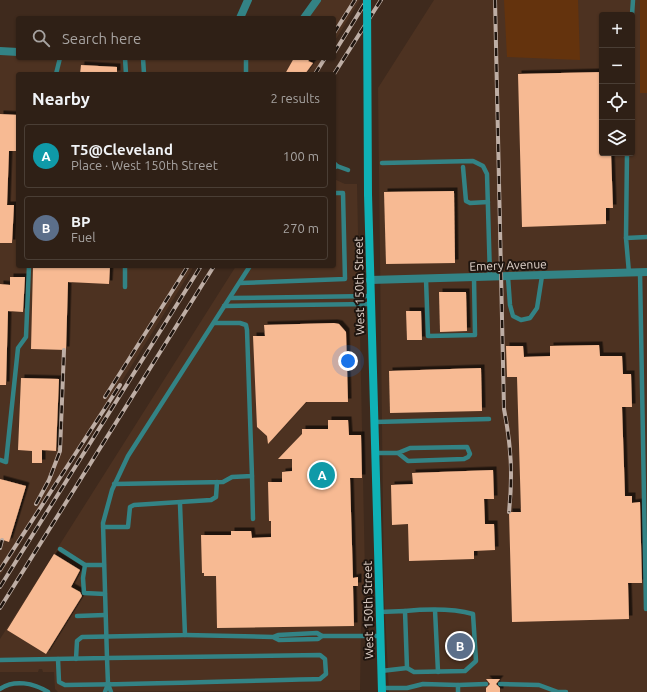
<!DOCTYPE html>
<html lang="en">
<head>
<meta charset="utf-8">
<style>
	:root { --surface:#2f2016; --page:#3b2d23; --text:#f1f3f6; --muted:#a7a3a1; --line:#4a3e35; --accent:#52ccd0 }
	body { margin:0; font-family:Ubuntu,sans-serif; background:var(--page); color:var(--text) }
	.controls { position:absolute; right:12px; top:12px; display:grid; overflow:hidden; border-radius:4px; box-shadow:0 1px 3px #0004 }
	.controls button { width:36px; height:36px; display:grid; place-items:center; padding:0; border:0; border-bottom:1px solid var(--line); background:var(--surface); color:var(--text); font:20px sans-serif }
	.you { position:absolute; left:348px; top:361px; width:14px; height:14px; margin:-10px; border:3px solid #fff; border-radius:50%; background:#1a73e8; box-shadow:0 0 0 6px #1a73e833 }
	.badge { display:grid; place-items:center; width:26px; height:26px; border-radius:50%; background:var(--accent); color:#fff; font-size:13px; font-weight:700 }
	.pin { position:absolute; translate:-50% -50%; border:2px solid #fff; box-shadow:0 1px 4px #0006 }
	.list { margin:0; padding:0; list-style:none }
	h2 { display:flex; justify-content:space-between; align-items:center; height:52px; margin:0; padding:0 16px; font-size:17px }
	h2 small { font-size:13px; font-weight:400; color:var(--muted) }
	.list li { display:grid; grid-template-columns:26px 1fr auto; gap:12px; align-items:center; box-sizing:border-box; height:64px; margin:0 8px 8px; padding:0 8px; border:1px solid var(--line); border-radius:4px }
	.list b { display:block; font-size:15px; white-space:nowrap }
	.list p { margin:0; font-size:13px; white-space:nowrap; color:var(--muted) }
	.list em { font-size:13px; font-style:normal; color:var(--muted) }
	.icon { flex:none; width:22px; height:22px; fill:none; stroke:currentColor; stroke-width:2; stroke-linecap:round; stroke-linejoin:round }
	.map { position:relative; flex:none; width:647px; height:692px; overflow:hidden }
	.search { position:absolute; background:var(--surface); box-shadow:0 1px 3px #0004; left:16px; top:16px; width:320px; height:44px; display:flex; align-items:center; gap:10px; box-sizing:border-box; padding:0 14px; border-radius:4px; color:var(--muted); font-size:15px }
	.panel { position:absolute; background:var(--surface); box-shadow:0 1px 3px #0004; left:16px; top:72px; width:320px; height:196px; border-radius:4px }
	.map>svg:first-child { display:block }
	.built { fill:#4d3221; fill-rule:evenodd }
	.green { fill:#64330d }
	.building { fill:#f7ba93; filter:url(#shadow) }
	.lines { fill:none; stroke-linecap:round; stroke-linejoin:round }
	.lane { stroke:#338385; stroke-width:4.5 }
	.street { stroke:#338385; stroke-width:8 }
	.secondary { stroke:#0fb1b5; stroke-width:8 }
	.rail-casing { stroke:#beaea5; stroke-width:4 }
	.rail { stroke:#1f150f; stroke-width:2.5; stroke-dasharray:8; stroke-linecap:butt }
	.secondary-bridge { stroke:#0fb1b5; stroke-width:8 }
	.labels { text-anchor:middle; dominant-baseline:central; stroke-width:4; stroke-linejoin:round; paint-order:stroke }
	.street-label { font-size:12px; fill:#e2d4cc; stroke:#1f150f }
</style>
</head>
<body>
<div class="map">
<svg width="647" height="692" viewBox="0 0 647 692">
	<defs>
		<filter id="shadow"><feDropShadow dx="3.5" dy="-3.5" stdDeviation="0" flood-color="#0009"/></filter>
	</defs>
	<rect width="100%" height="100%" fill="#3f2a1d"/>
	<g class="built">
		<polygon points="314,0 360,0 334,42 334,18 300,18"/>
		<path d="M434,0H640V93H647V692H389L384,594L378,88ZM602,15H632V153H602Z"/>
		<polygon points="0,48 18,49 18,58 324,58 314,74 18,74 18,266 194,266 0,576"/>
		<polygon points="334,179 345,184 357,184 365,575 361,628 360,690 58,692 55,689 54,672 43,672 42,669 39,669 38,672 0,672 0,639 236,266 334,266"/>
	</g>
	<g class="green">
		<polygon points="504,0 578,0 580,60 507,57"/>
		<rect x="640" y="0" width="7" height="93"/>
	</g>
	<g class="building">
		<polygon points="294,58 311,58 308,61 313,63 305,74 285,74"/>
		<polygon points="81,65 117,67 117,74 80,74"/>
		<polygon points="602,72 602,153 611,153 613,208 606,208 606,224 522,227 518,74"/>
		<polygon points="0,114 18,115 18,151 9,151 7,205 14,205 12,243 0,243"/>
		<polygon points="454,191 455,263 386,264 384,192"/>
		<polygon points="33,266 110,266 109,284 68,282 66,350 31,349"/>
		<polygon points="10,277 25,277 23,312 8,311 6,385 0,385 0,284 10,285"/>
		<polygon points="439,292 466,292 467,331 440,332"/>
		<polygon points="406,311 421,311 422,340 407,340"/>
		<polygon points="334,323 339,324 346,332 348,402 306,402 268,444 267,436 257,427 253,336 265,336 264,325"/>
		<polygon points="599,345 600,356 622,356 623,374 631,374 632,407 622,407 625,496 632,496 632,503 640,502 642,583 628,583 629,619 512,622 509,512 521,512 517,377 507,377 506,346 523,346 524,357 550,356 550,346"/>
		<polygon points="481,368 482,411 390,413 389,371"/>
		<polygon points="21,378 59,379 56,451 42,450 42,463 32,463 32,451 18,450"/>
		<polygon points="328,420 348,420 349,435 361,435 362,478 350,478 353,578 358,577 358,586 353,586 354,626 217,628 216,576 204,576 204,573 202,573 201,535 231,535 231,531 251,531 252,538 271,537 271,521 269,521 268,482 282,482 282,472 292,471 292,459 278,459 302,434 302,429 328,429"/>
		<polygon points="493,470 494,499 484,499 485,524 494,524 495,550 474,551 474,559 409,561 408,524 392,525 391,485 413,484 412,473"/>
		<polygon points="0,479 26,486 9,542 0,539"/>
		<polygon points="54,554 80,570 71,587 80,592 82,596 46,654 7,630"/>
		<polygon points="486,679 500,679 496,684 500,688 500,692 486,692 486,688 490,684"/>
	</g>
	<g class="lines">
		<g class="lane">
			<polyline points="632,15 633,0"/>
			<polyline points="125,58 126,74"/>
			<polyline points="143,58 144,74"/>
			<polyline points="56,74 60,58"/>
			<polyline points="246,74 246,58"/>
			<polyline points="334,163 337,166 334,168"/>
			<polyline points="382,163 473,161 483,166 487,174 490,277"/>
			<polyline points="337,166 348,170"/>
			<polyline points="463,167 466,201 470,203 488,202"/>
			<polyline points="626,238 627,153"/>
			<polyline points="640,272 646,609"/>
			<polyline points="629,273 626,238 647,237"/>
			<polyline points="508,277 510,305 513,316 521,320 530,318 537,308 542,276"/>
			<polyline points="426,279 428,336 475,335 474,278"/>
			<polyline points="240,283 345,279 343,193 334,193"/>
			<polyline points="125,287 125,266"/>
			<polyline points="231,298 371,296"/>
			<polyline points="224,306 371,304"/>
			<polyline points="375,422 489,419"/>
			<polyline points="376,453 398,453 410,448 467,447 470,454 468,457 464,459 408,461 398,453"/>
			<polyline points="0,460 6,462 18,348 26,337 29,266"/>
			<polyline points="252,476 253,519"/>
			<polyline points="114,484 223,482 232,477 252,476 247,330 246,325 240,323 214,323"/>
			<polyline points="103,527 128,527 130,507 134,505 211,500 216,497 217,482"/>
			<polyline points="60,549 85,565 104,565"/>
			<polyline points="85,565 83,578 84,593 105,594"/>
			<polyline points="435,610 438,672"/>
			<path d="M405,611C427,609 451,608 473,614L476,661L465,671L414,672L407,668"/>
			<polyline points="380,612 405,611 407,668 381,671"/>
			<polyline points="77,616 105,615"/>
			<polyline points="185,635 273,637 279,640 318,639 322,636 317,633 278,635 273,637"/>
			<polyline points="322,636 380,636"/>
			<path d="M58,659L59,682L65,685C150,684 235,681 320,679L326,674L325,659L320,655L107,658L108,684"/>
			<polyline points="76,659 77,641 82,637 185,635 180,504"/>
			<polyline points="0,660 107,658 103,523 112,490 128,456 250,266"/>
			<polyline points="500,684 539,685 558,692 566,692"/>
			<polyline points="458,685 486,684"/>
			<polyline points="382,688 407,688 423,684 458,685 458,692"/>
			<path d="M0,689C14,679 34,683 48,692"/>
			<polyline points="105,692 108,684 111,692"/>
		</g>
		<g class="street">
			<polyline points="240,18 248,0"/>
			<polyline points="304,18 317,0"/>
			<polyline points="0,51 18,52"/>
			<polyline points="370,280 647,272"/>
		</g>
		<polyline class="secondary" points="368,194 382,692"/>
		<g class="rail-casing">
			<g id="rail">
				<path d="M495,0L504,409C511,445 513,475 509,512"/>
				<polyline points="334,33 355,0"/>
				<polyline points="334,53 367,0"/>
				<polyline points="315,74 325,58"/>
				<polyline points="334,74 381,0"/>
				<polyline points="105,397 188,266"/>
				<polyline points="36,504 49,480 60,451 64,350"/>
				<polyline points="0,548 2,540"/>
				<polyline points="0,570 120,385"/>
				<polyline points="0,587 201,266"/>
				<polyline points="0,608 214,266"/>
			</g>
		</g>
		<use href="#rail" class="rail"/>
		<polyline class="secondary-bridge" points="367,0 368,194"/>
	</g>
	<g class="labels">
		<g class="street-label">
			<text transform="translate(508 265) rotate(-2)">Emery Avenue</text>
			<text transform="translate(359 286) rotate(-91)">West 150th Street</text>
			<text transform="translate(368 610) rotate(-91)">West 150th Street</text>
		</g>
	</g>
</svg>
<div class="controls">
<button>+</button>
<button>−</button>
<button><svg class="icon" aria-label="locate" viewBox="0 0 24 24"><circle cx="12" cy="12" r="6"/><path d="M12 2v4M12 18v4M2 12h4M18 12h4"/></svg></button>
<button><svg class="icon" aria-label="layers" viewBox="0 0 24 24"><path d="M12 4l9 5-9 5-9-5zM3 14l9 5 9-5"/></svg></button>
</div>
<div class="you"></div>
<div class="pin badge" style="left:322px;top:475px;background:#0f9aa8">A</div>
<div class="pin badge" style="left:460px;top:646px;background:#5c6f8a">B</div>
<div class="search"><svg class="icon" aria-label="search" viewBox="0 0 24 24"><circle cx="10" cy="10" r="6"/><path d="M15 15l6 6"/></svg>Search here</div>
<section class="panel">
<h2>Nearby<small>2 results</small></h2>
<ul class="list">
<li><span class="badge" style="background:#0f9aa8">A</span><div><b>T5@Cleveland</b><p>Place · West 150th Street</p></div><em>100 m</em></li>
<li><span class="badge" style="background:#5c6f8a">B</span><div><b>BP</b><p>Fuel</p></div><em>270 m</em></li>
</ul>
</section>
</div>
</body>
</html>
